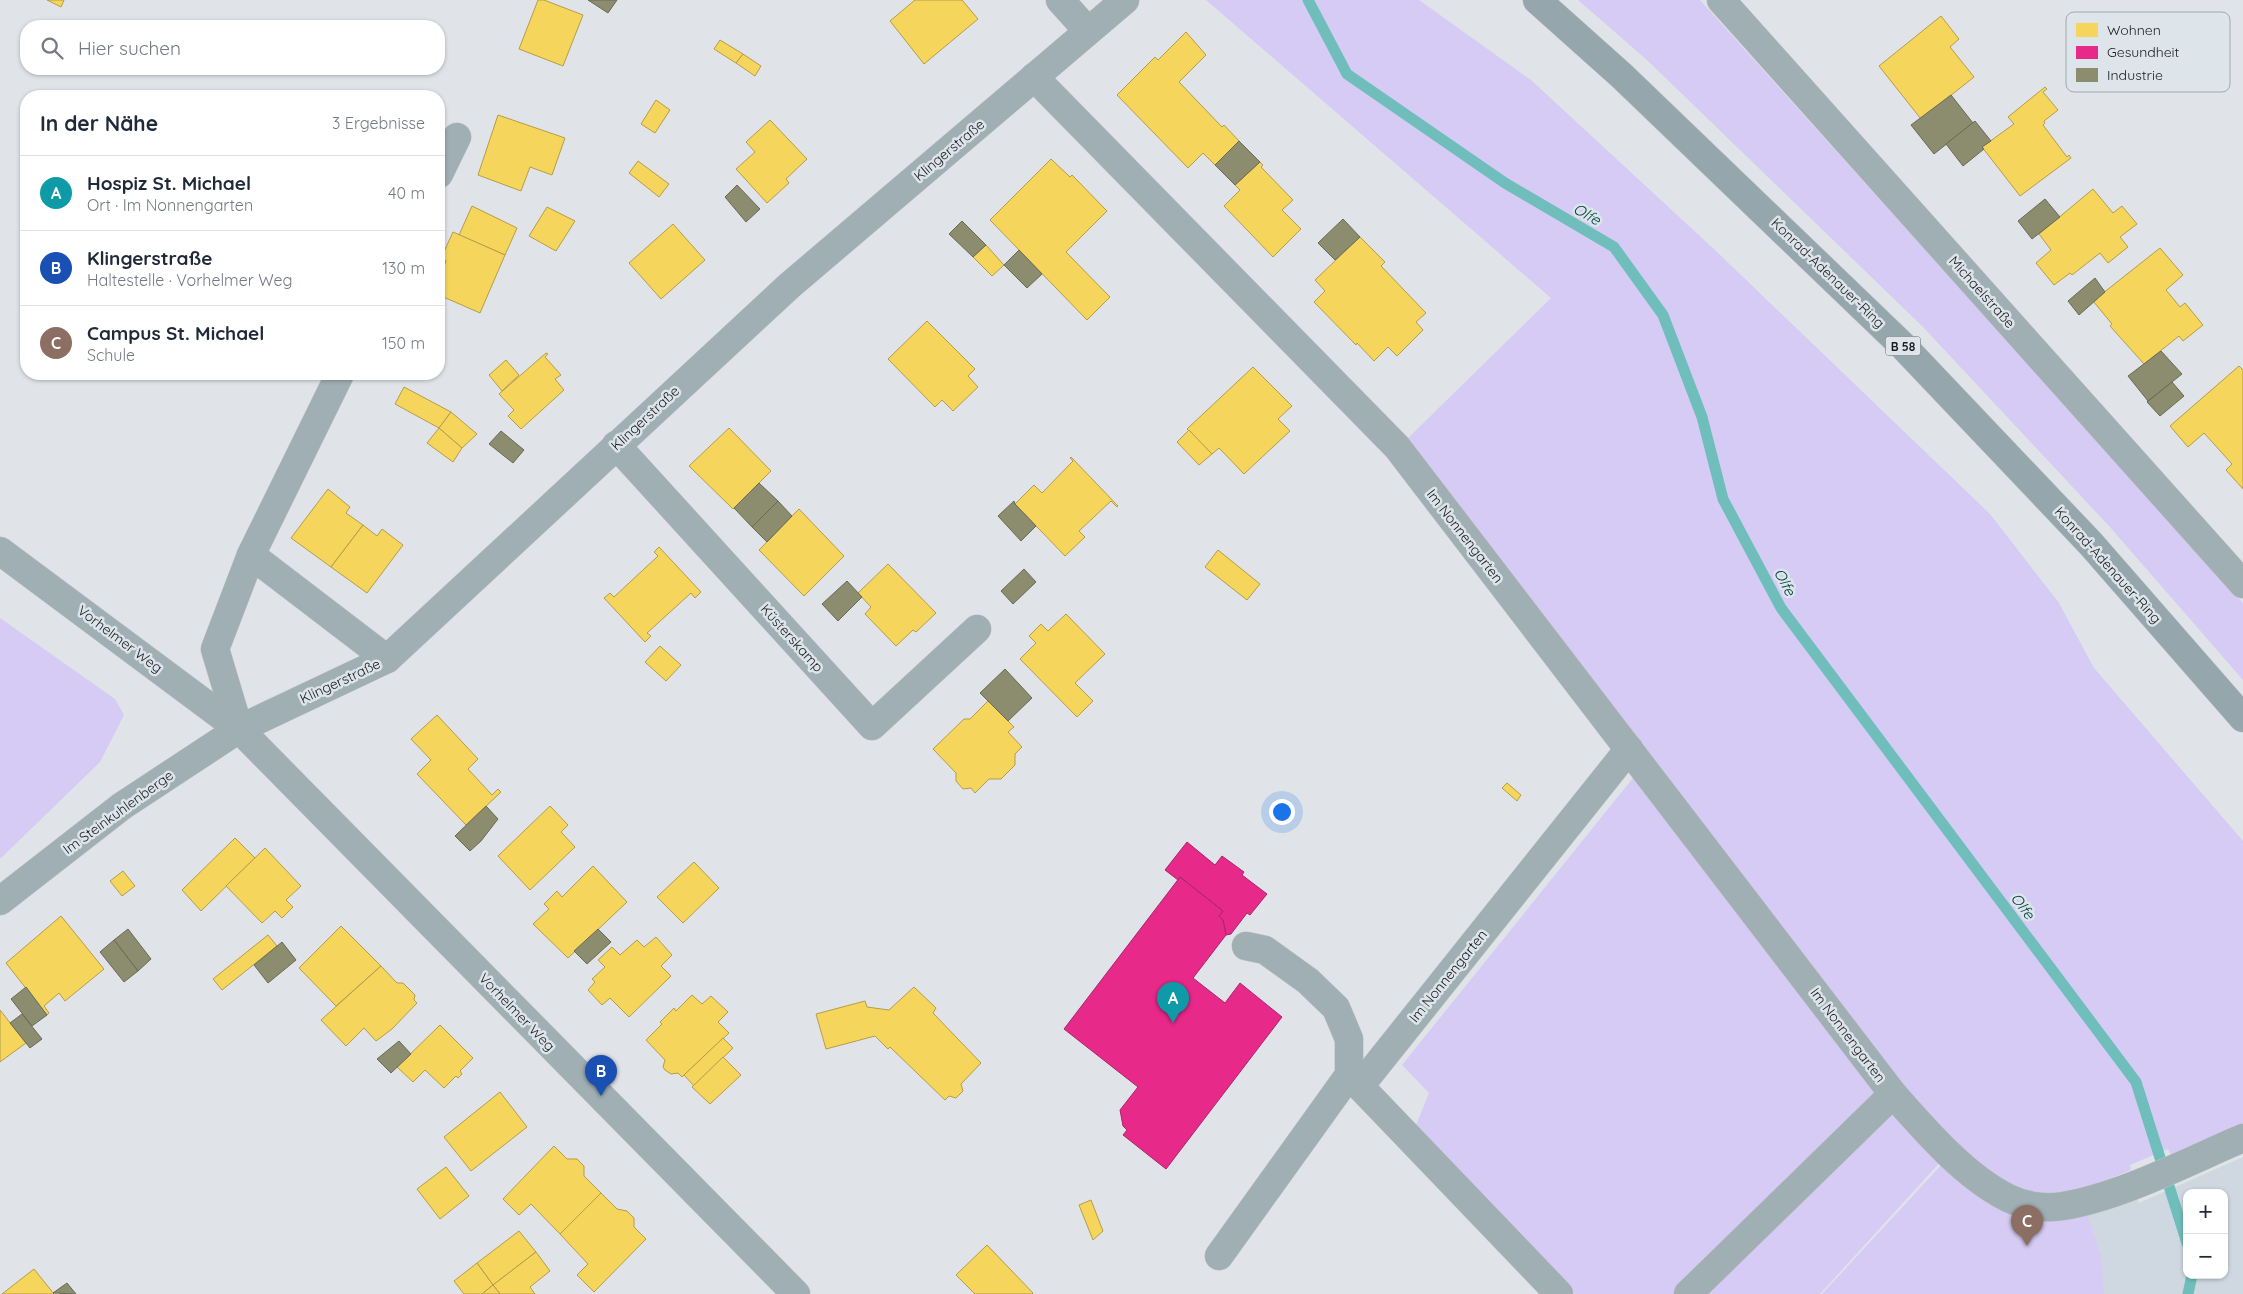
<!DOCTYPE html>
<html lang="de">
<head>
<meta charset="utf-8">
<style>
	:root { --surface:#fff; --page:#f6f6f7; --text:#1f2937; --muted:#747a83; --line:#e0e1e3; --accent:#0b8043 }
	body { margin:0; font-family:Quicksand,sans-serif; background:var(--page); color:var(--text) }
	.controls { position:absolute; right:15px; bottom:15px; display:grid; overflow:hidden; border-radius:10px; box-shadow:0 1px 4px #0004 }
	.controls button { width:45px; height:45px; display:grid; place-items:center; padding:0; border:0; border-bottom:1px solid var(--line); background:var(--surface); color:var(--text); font:25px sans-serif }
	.you { position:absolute; left:1281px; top:811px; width:18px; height:18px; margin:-12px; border:4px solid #fff; border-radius:50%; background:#1a73e8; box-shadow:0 0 0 8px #1a73e833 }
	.badge { display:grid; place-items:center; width:32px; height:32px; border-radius:50%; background:var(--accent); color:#fff; font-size:16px; font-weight:700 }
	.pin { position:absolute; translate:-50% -41px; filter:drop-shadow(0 1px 2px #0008) }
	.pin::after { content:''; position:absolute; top:26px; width:18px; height:15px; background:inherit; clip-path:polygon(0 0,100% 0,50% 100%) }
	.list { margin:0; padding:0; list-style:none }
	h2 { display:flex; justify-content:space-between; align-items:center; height:65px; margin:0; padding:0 20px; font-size:21px }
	h2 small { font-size:16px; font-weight:400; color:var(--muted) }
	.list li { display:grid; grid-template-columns:32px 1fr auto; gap:15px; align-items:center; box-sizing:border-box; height:75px; padding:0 20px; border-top:1px solid var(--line) }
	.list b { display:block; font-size:19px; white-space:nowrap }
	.list p { margin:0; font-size:16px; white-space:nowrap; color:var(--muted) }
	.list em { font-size:16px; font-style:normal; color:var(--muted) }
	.icon { flex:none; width:28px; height:28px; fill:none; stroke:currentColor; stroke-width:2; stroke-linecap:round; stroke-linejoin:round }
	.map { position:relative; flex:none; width:2243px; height:1294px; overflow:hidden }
	.search { position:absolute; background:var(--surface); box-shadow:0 1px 4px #0004; left:20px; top:20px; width:425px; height:55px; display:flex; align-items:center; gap:12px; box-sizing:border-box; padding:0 18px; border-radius:20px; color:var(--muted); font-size:19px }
	.panel { position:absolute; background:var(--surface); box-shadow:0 1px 4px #0004; left:20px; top:90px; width:425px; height:290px; border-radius:20px }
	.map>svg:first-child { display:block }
	.built { fill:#cfd8e0; fill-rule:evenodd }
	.green { fill:#d5cbf4 }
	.homes { fill:#f6d55c; stroke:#b39d49 }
	.health { fill:#e7298a; stroke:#a92569 }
	.industry { fill:#8c8c6e; stroke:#696a56 }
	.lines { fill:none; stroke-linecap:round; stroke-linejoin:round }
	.stream { stroke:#6fbebb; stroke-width:11 }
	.minor-casing { stroke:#bdc0c3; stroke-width:29 }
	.major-casing { stroke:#bdc0c3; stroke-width:29 }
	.minor { stroke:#9fafb4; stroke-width:28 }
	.major { stroke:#95a7ac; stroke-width:28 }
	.labels { text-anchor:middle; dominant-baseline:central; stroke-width:5; stroke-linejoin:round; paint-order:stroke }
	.shield { fill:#dde5eb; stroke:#53585b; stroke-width:1 }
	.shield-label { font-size:12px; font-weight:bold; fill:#181b1d }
	.street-label { font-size:14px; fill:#181b1d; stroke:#dde5eb }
	.water-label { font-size:15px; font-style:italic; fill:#004643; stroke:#dde5eb }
	.key { fill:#dde5eb; stroke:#a2a8ad; stroke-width:1 }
	.key-label { font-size:14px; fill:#181b1d }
</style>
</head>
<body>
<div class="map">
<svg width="2243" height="1294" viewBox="0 0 2243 1294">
	<rect width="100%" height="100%" fill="#e0e4e8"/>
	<path class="built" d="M2243,1157V1294H1822L2137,1197L2139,1203ZM2187,1193H2224V1275H2187Z"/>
	<g class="green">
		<polygon points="1206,0 1419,0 1531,80 1716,251 1990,514 2059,603 2094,668 2243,841 2243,1126 2171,1155 2168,1149 2130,1165 2131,1170 2083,1190 2037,1196 1943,1159 1820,1294 1575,1294 1416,1125 1429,1093 1402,1065 1649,758 1405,441 1551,298"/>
		<polygon points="1578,0 1700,0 2243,603 2243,680 2109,526 1923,327 1647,60"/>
		<polygon points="0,618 115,699 124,715 100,762 0,859"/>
		<polygon points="1945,1161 2086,1212 2101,1255 2104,1294 1822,1294"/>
	</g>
	<g class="homes">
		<polygon points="47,0 64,0 61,7"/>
		<polygon points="538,0 544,0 583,15 563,66 519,49"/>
		<polygon points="915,0 962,0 978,19 924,64 890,21"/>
		<polygon points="1941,16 1959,39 1950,47 1974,77 1921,119 1879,66"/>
		<polygon points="1186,32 1206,55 1179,82 1222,127 1224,125 1239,141 1215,165 1203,153 1188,168 1117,95 1155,57 1158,60"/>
		<polygon points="720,40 743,54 736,63 714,49"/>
		<polygon points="743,54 761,66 755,76 736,63"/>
		<polygon points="2045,87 2047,89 2043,92 2058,110 2044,121 2045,123 2043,125 2067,157 2069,155 2071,158 2020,196 1982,147 2014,124 2008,117"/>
		<polygon points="656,100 670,110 655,133 641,124"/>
		<polygon points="498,115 565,138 552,175 530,167 521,191 478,175"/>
		<polygon points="770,120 807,159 786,179 789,183 767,203 736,169 755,152 746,142"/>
		<polygon points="1051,159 1070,177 1072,175 1107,211 1066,252 1110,297 1087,320 990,220"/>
		<polygon points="638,161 669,184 659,197 629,173"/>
		<polygon points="1260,162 1263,165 1261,167 1293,200 1282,210 1301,229 1273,257 1224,206 1240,190 1235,185"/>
		<polygon points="2093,189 2113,213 2122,206 2137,224 2120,237 2128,247 2108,263 2100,253 2072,275 2070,273 2054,285 2036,263 2051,250 2039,234"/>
		<polygon points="472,206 517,228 505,255 459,235"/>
		<polygon points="547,207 575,221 556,251 529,236"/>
		<polygon points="673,224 705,260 661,299 629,263"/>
		<polygon points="453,232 505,255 480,313 439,295 439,277 446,261 441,258"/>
		<polygon points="1360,237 1385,262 1381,266 1426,313 1416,322 1423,330 1397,356 1388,347 1374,361 1357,343 1356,345 1314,302 1325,291 1315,280"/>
		<polygon points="986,245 1004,265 992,276 973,257"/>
		<polygon points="2160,248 2183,275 2166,290 2180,307 2185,303 2203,325 2183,341 2179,336 2144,364 2110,326 2112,324 2093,301"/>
		<polygon points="927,321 975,369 968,376 978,387 953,411 942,400 935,407 888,359"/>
		<polygon points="546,353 548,354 545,357 561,375 555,379 564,390 521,429 508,416 514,410 499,394"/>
		<polygon points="506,360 519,375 502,391 489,375"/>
		<polygon points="2239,366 2243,370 2243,489 2226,470 2232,464 2204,433 2188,447 2170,426"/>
		<polygon points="1253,367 1292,406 1278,419 1290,431 1244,474 1219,448 1212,454 1187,429"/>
		<polygon points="404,387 451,412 439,428 395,404"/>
		<polygon points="451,412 477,434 462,448 439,428"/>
		<polygon points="439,428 462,448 453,462 427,443"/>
		<polygon points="729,428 771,471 733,509 689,466"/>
		<polygon points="1189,430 1212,454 1199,465 1177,442"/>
		<polygon points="1071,457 1118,506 1117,507 1111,501 1079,531 1085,537 1065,556 1015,504 1034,485 1042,493 1073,461 1070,458"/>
		<polygon points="328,489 350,507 346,513 363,525 331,567 291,538"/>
		<polygon points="799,509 844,556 804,596 759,550"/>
		<polygon points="363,525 377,536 382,529 403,545 367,593 331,567"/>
		<polygon points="659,547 701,592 695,598 691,593 647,633 651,636 645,642 604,598 610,593 614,597 658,556 654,552"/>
		<polygon points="1218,550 1260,584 1247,600 1205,567"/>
		<polygon points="888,564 936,613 916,632 913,630 896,646 865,614 871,607 858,593"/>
		<polygon points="1066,614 1105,654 1075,683 1093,701 1077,717 1020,659 1036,643 1029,636 1041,624 1048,631"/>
		<polygon points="660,646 681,665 666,681 645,662"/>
		<polygon points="988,701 1014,727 1008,732 1022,747 1015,754 1015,765 1001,779 989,779 975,793 971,788 963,789 956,781 956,773 933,749 964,719 970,719"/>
		<polygon points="437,715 478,759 468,769 492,795 498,789 501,792 466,825 417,774 431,760 411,739"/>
		<polygon points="1507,783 1521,795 1517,801 1502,788"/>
		<polygon points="550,806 568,825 561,832 575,847 530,890 498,856"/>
		<polygon points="235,838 255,858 201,911 182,890"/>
		<polygon points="265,848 301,886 286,900 293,907 282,918 275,911 262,923 226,886"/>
		<polygon points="694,862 719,888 683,923 657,897"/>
		<polygon points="593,866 627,902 568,958 533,924 549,909 544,904 557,891 562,897"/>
		<polygon points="123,871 135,886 122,896 110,881"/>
		<polygon points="61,916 104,969 65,1001 59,993 44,1006 49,1013 47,1015 6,963"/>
		<polygon points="341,926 381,966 336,1006 299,968"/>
		<polygon points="268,935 277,946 222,990 213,979"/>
		<polygon points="656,937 672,955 661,966 671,976 629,1017 610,998 602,1005 588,990 595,982 592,979 605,967 598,960 612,947 620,955 637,940 644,947"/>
		<polygon points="381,966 397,983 403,983 415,995 414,1000 417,1003 392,1029 376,1041 364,1028 346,1046 321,1020"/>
		<polygon points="914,987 936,1008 933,1013 981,1063 961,1084 963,1091 956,1098 949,1096 945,1100 890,1047 888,1049 875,1036 826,1049 816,1014 865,1001 867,1007 889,1010"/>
		<polygon points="692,995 702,1004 711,996 728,1012 718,1022 729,1033 682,1077 678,1073 671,1074 665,1070 663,1067 665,1060 646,1040 662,1024 660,1022 674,1008 676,1011"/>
		<polygon points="0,1010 26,1043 0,1062"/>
		<polygon points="440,1025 473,1058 460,1071 462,1074 458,1078 456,1076 444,1088 425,1070 413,1082 397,1067"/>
		<polygon points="723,1038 733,1048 694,1086 684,1075"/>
		<polygon points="723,1057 741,1075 710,1104 692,1087"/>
		<polygon points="500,1092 527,1127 471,1171 444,1137"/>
		<polygon points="554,1146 567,1159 577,1159 584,1166 584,1176 601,1193 560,1234 531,1204 519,1215 503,1199"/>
		<polygon points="446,1167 469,1196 440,1219 417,1189"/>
		<polygon points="601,1193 617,1209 627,1211 634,1218 634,1227 646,1239 594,1292 577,1275 588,1264 560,1234"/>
		<polygon points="1091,1200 1103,1231 1093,1240 1079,1205"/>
		<polygon points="519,1231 536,1252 493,1285 477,1263"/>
		<polygon points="987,1245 1033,1293 1032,1294 975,1294 956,1275"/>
		<polygon points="536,1252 550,1271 530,1287 535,1294 500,1294 493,1285"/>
		<polygon points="477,1263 493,1285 482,1294 464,1294 454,1281"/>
		<polygon points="34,1269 54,1294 2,1294"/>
		<polygon points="493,1285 500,1294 482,1294"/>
	</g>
	<g class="health">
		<polygon points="1187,842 1215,865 1222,856 1244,872 1242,875 1267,894 1250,915 1247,913 1231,934 1226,935 1223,920 1219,916 1223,911 1180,877 1178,880 1165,870"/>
		<polygon points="1180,877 1223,911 1219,916 1223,920 1226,935 1193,978 1225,1003 1240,983 1282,1017 1166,1169 1123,1135 1127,1130 1123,1126 1120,1110 1138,1087 1064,1029"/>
	</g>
	<g class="industry">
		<polygon points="588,0 617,0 608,13"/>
		<polygon points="1951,95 1973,123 1934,154 1911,125"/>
		<polygon points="1975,121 1991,141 1982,147 1984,149 1963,166 1946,144"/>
		<polygon points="1239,141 1260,162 1235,185 1215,165"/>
		<polygon points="737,185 760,209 746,222 725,197"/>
		<polygon points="2045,199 2060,217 2032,239 2018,221"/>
		<polygon points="1343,219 1360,237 1335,260 1318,243"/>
		<polygon points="962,221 986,245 973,257 949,234"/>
		<polygon points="1019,250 1042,274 1027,288 1004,265"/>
		<polygon points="2095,278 2105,292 2079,315 2068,301"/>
		<polygon points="2161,351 2182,374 2148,401 2128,376"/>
		<polygon points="2172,382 2184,396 2160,416 2147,402"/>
		<polygon points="501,431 524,450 513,463 489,444"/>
		<polygon points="759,483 778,501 752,527 734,508"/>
		<polygon points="778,501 792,516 767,542 752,527"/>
		<polygon points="1014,501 1015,504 1036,526 1021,541 998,516"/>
		<polygon points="1024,569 1036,582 1013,604 1001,591"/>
		<polygon points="847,581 862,597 838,621 822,604"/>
		<polygon points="1005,669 1032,698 1008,721 980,693"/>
		<polygon points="486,806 498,819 481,841 470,851 455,836"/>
		<polygon points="128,929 151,959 138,971 114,940"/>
		<polygon points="598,929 611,942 587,964 574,951"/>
		<polygon points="114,940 138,971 124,982 100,952"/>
		<polygon points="282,942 296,960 268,983 254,965"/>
		<polygon points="26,987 47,1015 32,1026 11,999"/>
		<polygon points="22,1014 42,1039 30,1048 10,1023"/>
		<polygon points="399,1041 411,1054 391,1073 377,1059"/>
		<polygon points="67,1283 76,1294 53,1293"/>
	</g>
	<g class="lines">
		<g class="stream">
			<polyline points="1308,0 1347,74 1505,183 1614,247 1663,315 1702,417 1723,499 1781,608 2136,1082 2187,1243"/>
			<polyline points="2188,1294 2192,1275"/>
		</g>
		<g class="minor-casing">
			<g id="minor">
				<polyline points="1060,0 1088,31"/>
				<polyline points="1721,0 2243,584"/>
				<polyline points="1034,77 1397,447 1893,1094 1688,1294"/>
				<polyline points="439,174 457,137"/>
				<polyline points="340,374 251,555 387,659"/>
				<polyline points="616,445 872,726 977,629"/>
				<polyline points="0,551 239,729 796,1294"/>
				<polyline points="239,729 215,649 251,555"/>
				<polyline points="0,901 122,806 239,729 387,659 789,286 1125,0"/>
				<polyline points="1349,1075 1559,1294"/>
				<polyline points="1360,1086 1629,749"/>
				<path d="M1893,1094C1925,1130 1964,1176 2008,1198C2024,1206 2045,1209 2063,1206C2120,1197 2189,1161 2243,1138"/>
				<polyline points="1219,1256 1349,1075 1349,1039 1336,1008 1308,981 1265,950 1246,946"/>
			</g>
		</g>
		<g class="major-casing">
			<polyline id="major" points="1537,0 1622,76 1902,345 2091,544 2243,718"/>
		</g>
		<use href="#minor" class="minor"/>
		<use href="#major" class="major"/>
	</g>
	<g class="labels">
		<rect class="shield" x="1885.5" y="336.5" width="35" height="19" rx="4"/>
		<g class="shield-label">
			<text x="1903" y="346">B 58</text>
		</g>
		<g class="street-label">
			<text transform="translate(949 150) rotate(-40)">Klingerstraße</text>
			<text transform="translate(1828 273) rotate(44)">Konrad-Adenauer-Ring</text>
			<text transform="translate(1982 292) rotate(48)">Michaelstraße</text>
			<text transform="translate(645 418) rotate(-43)">Klingerstraße</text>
			<text transform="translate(1465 536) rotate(52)">Im Nonnengarten</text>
			<text transform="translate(2108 565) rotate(48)">Konrad-Adenauer-Ring</text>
			<text transform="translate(792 638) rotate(48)">Küsterskamp</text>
			<text transform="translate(120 639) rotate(37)">Vorhelmer Weg</text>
			<text transform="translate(340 681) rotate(-25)">Klingerstraße</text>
			<text transform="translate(118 812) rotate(-36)">Im Steinkuhlenberge</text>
			<text transform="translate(1448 976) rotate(-51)">Im Nonnengarten</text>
			<text transform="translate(517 1012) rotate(46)">Vorhelmer Weg</text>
			<text transform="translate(1848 1035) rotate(53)">Im Nonnengarten</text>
		</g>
		<g class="water-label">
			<text transform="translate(1587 214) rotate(30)">Olfe</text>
			<text transform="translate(1785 582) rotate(62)">Olfe</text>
			<text transform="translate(2023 906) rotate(53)">Olfe</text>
		</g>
	</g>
	<rect x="2066" y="12" width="164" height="80" rx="8" class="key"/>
	<rect x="2076" y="23" width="22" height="14" fill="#f6d55c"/>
	<rect x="2076" y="46" width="22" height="13" fill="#e7298a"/>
	<rect x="2076" y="68" width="22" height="14" fill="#8c8c6e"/>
	<g class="key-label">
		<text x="2107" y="35">Wohnen</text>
		<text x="2107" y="57">Gesundheit</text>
		<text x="2107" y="80">Industrie</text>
	</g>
</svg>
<div class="controls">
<button>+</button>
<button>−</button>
</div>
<div class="you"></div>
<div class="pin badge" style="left:1173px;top:1023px;background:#0f9aa8">A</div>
<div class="pin badge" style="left:601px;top:1096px;background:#1a4fb4">B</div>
<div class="pin badge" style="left:2027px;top:1246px;background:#8d6e63">C</div>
<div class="search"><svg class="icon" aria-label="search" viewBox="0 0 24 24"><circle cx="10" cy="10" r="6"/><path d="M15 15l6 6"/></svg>Hier suchen</div>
<section class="panel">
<h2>In der Nähe<small>3 Ergebnisse</small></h2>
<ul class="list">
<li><span class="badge" style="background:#0f9aa8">A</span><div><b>Hospiz St. Michael</b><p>Ort · Im Nonnengarten</p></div><em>40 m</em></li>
<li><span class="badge" style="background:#1a4fb4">B</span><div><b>Klingerstraße</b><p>Haltestelle · Vorhelmer Weg</p></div><em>130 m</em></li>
<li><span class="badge" style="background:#8d6e63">C</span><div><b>Campus St. Michael</b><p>Schule</p></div><em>150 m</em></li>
</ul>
</section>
</div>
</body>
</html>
